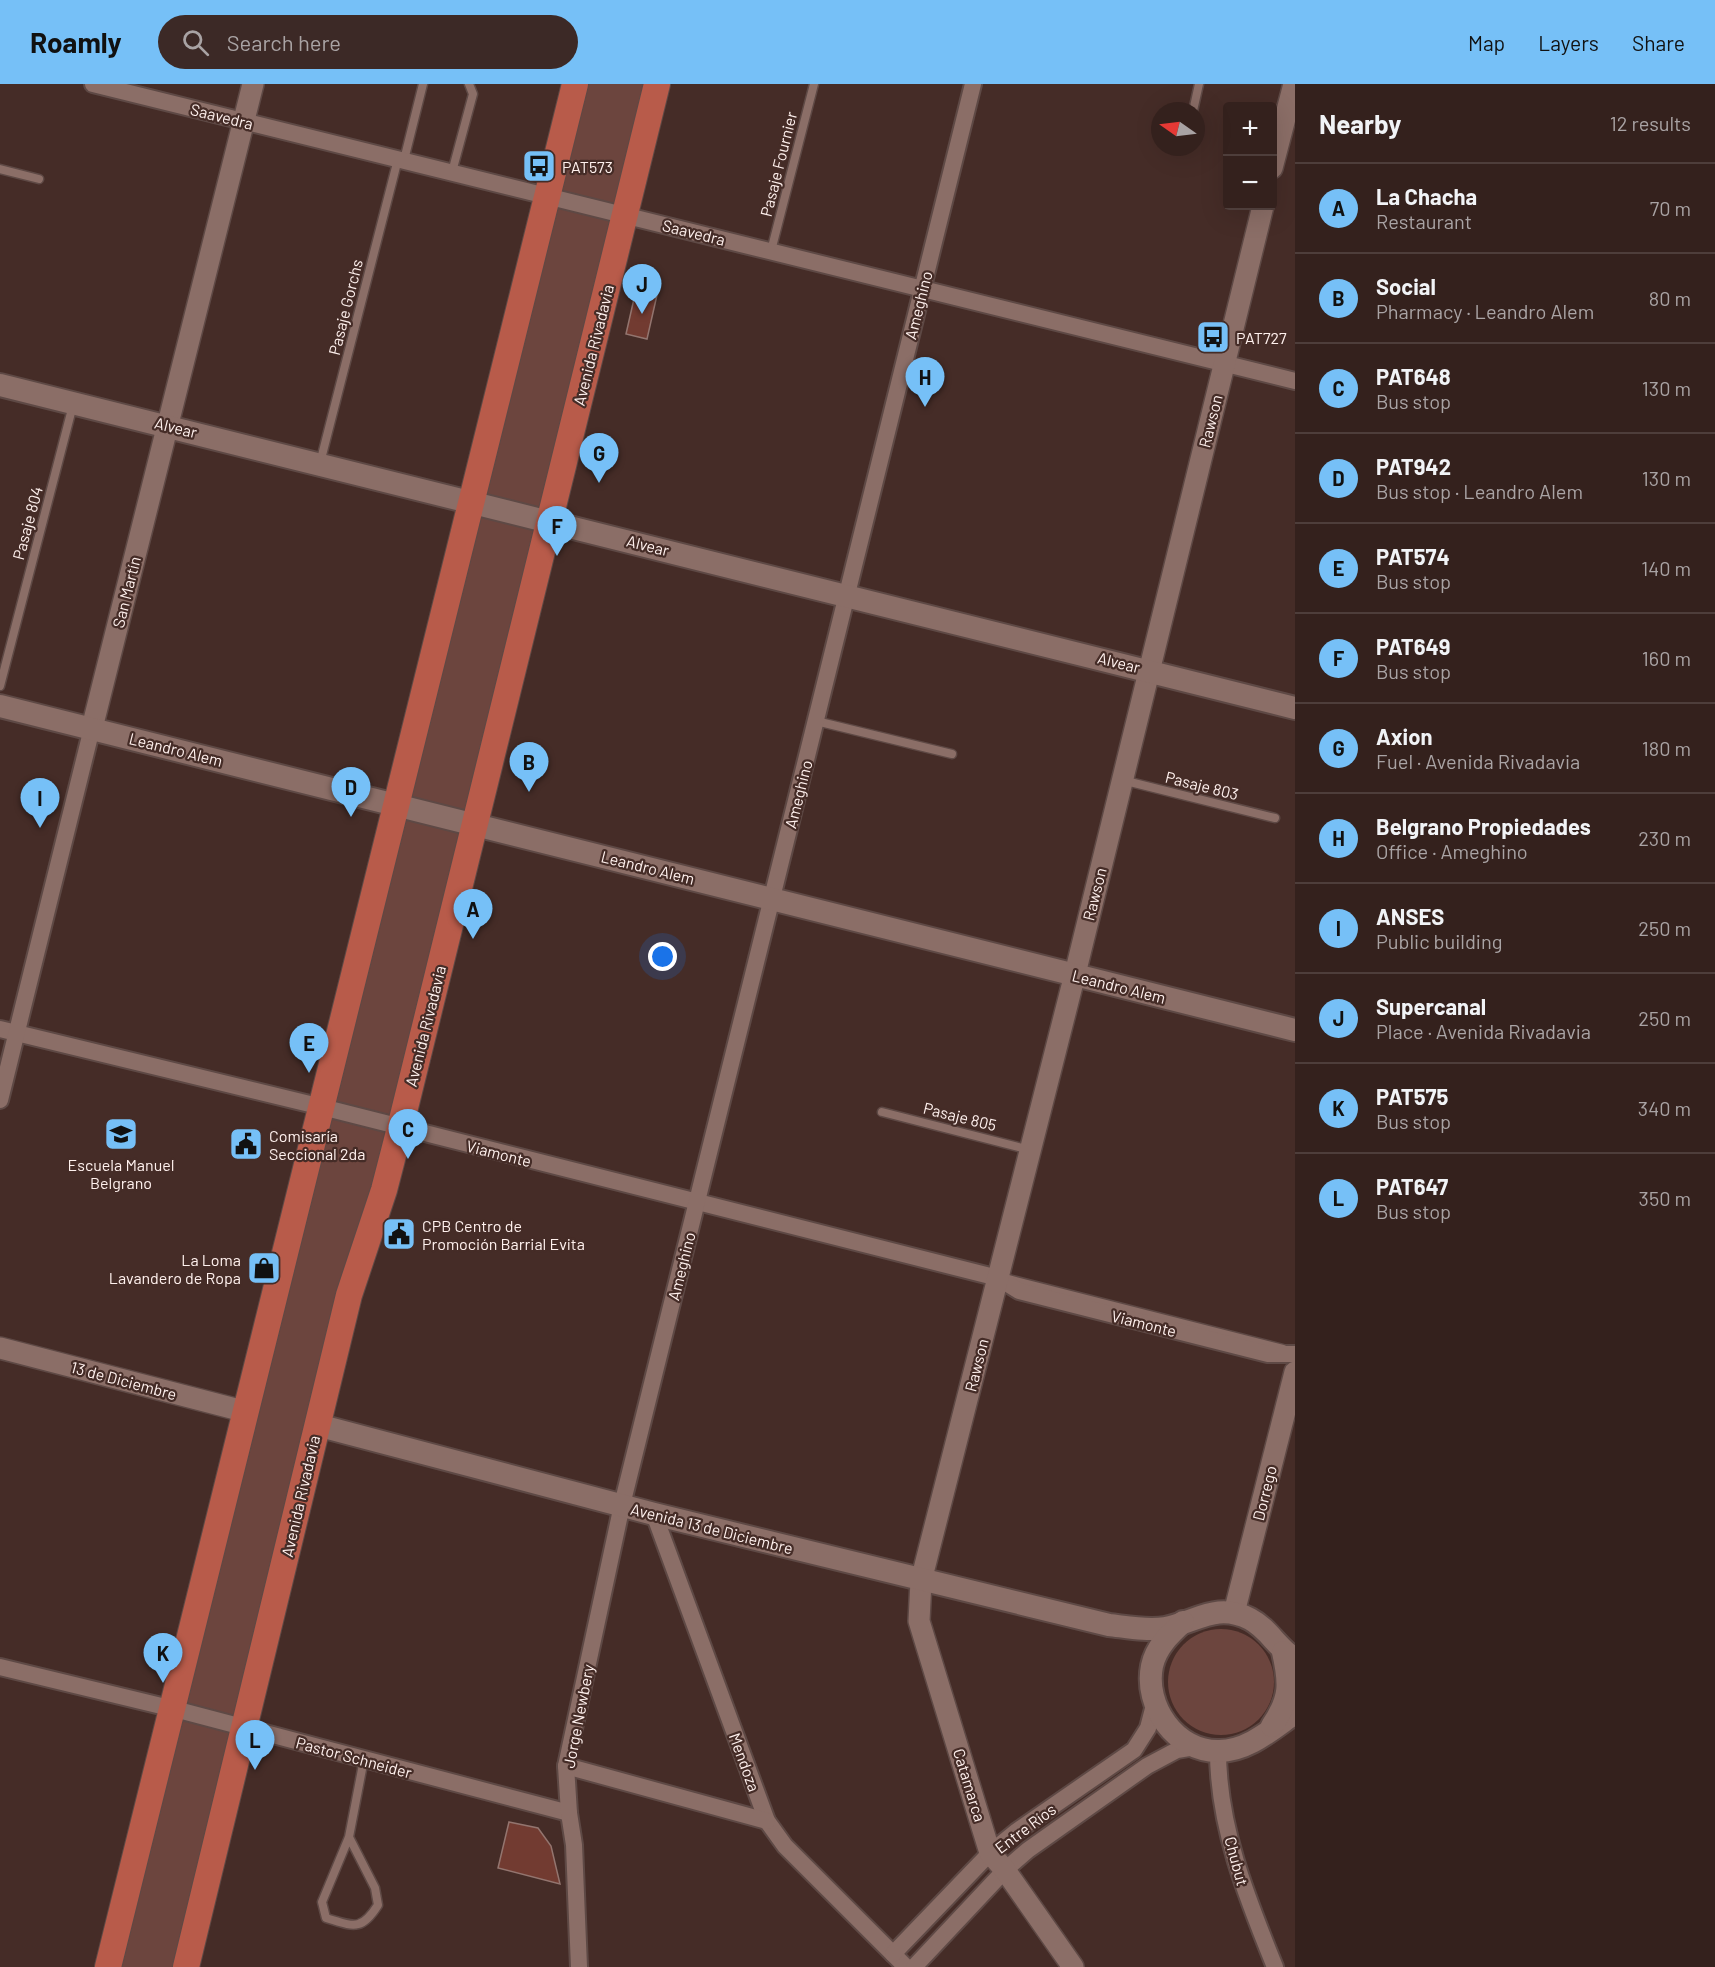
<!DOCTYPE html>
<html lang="en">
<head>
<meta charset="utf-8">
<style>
	:root { --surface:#34211d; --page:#3c2926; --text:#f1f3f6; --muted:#a9a3a4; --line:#4e3e3b; --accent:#76c0f7 }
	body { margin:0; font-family:Barlow,sans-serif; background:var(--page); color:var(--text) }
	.controls { position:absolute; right:18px; top:18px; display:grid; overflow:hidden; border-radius:6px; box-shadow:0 6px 24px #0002 }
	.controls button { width:54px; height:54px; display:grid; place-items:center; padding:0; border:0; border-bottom:2px solid var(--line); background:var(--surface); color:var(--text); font:30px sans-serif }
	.compass { position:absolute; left:1151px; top:18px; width:54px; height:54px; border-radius:50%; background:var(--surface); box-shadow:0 6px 24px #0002; rotate:284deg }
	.you { position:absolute; left:663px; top:873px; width:21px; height:21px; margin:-15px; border:4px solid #fff; border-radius:50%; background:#1a73e8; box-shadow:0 0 0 9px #1a73e833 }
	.badge { display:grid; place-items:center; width:39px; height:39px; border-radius:50%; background:var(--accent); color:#111; font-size:20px; font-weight:700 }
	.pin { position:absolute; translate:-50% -50px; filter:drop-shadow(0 2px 3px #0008) }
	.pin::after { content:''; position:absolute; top:32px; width:21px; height:18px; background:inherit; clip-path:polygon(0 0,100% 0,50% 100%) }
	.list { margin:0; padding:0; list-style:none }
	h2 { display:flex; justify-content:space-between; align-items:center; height:78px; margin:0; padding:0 24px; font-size:26px }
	h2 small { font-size:20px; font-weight:400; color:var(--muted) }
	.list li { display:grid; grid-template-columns:39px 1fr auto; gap:18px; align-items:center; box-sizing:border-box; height:90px; padding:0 24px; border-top:2px solid var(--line) }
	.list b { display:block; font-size:22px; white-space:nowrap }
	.list p { margin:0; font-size:20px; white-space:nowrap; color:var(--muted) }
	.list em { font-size:20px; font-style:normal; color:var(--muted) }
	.icon { flex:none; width:33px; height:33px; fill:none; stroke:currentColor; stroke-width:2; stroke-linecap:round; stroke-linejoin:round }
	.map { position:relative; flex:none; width:1295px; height:1883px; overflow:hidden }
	header { display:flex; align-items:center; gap:36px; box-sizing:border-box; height:84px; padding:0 30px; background:var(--accent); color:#111 }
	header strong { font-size:28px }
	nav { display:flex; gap:33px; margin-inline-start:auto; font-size:21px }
	.search { width:420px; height:54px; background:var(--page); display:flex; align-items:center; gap:15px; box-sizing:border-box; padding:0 21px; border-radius:33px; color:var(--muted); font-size:22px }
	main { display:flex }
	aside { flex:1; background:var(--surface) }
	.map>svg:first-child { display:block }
	.green { fill:#6c453e }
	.building { fill:#723b31; stroke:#93756f; stroke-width:1.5 }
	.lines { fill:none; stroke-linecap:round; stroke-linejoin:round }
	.service-casing { stroke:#5e4945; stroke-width:11 }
	.minor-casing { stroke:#5e4945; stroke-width:20 }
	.tertiary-casing { stroke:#5e4945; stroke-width:24 }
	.secondary-casing { stroke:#5e4945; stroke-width:26 }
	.primary-casing { stroke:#5e4945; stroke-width:28 }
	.service { stroke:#8b6e67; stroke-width:8 }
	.minor { stroke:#8b6e67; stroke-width:16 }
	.tertiary { stroke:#8b6e67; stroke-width:21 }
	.secondary { stroke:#8b6e67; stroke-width:22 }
	.primary { stroke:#b85b4a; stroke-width:26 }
	.labels { text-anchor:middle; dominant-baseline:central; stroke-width:4.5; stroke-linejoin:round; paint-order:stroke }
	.street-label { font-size:16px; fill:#fff1ee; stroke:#452c27 }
	.poi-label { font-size:16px; fill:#fff1ee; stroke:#452c27; text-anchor:start }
</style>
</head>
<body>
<header>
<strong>Roamly</strong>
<div class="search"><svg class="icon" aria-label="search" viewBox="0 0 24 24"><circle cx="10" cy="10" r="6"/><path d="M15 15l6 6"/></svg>Search here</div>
<nav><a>Map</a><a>Layers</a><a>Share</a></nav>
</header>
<main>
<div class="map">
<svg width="1295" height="1883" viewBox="0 0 1295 1883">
	<rect width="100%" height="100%" fill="#452c27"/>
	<g class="green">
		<polygon points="575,0 657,0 186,1883 109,1883"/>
		<circle cx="1221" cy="1598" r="53"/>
	</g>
	<g class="building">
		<polygon points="636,206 657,211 647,255 626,250"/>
		<polygon points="509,1738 538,1744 551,1762 560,1800 498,1784"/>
	</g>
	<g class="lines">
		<g class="service-casing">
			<g id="service">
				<polyline points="1193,27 1199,0"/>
				<polyline points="404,76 423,0"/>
				<polyline points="0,85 39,95"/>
				<polyline points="452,88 473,10 469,0"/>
				<polyline points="771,167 814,0"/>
				<polyline points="320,379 398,75"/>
				<polyline points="0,602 73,321"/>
				<polyline points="816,637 952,670"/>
				<polyline points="1122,696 1275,734"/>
				<polyline points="882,1028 1030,1066"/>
				<polyline points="1008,1195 1283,1265"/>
				<path d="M349,1753L375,1804L378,1821C361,1848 353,1842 326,1834L322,1818L349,1753L364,1675"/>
			</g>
		</g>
		<g class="minor-casing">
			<g id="minor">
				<polyline points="93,0 1295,297"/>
				<polyline points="0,945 322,1023 998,1194 1019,1207 1268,1270 1295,1270"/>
				<polyline points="0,1016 92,644"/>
				<polyline points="654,1430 767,1737 785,1762 906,1883"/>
				<polyline points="0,1583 182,1627 569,1729"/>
				<path d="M1218,1667C1218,1743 1247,1814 1275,1883"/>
				<polyline points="566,1682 767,1737"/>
				<polyline points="893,1870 990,1769 1017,1747 1134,1666 1148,1644 1154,1621"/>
				<polyline points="579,1883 574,1761 569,1729 566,1682 622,1421 973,0"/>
				<polyline points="914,1883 1005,1786 1028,1766 1147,1682 1177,1666 1195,1663"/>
			</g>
		</g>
		<g class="tertiary-casing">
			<g id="tertiary">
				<polyline points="1272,84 1294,0"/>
				<polyline points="92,644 253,0"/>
				<polyline points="0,1264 247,1328"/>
				<polyline points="1234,1529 1295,1288"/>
				<polyline points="1073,1883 1005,1786 990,1769 919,1537 921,1497 1075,890 1263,122"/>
			</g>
		</g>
		<g class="secondary-casing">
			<g id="secondary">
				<polyline points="0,301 1295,624"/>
				<polyline points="0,622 1295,946"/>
				<path d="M317,1341L654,1430L1109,1541C1127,1543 1147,1547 1165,1544C1197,1538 1216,1518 1250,1535C1269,1545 1277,1564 1295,1575"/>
				<path d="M1183,1538C1170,1550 1156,1563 1152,1582C1144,1621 1175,1668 1219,1667C1248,1667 1272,1645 1295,1629"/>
				<path d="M1272,1642C1291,1614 1290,1599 1283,1568"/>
			</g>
		</g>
		<g class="primary-casing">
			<g id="primary">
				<polyline points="108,1883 575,0"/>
				<polyline points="186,1883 349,1211 384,1106 400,1044 657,0"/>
			</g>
		</g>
		<use href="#service" class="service"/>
		<use href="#minor" class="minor"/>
		<use href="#tertiary" class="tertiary"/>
		<use href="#secondary" class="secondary"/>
		<use href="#primary" class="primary"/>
	</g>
	<defs>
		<g id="bus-square" transform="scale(1.725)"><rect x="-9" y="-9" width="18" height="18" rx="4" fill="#76c0f7" stroke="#452c27"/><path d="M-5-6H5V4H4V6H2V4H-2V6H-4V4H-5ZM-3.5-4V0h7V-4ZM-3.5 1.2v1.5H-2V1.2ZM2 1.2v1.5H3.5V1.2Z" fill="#111"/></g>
		<g id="school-square" transform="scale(1.725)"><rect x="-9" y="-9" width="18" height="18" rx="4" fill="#76c0f7" stroke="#452c27"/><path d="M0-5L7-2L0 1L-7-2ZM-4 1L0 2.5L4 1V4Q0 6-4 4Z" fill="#111"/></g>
		<g id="civic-square" transform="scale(1.725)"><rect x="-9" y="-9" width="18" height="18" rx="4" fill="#76c0f7" stroke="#452c27"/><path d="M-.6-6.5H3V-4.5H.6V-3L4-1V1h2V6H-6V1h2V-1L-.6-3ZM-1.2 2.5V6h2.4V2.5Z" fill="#111"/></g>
		<g id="shop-square" transform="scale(1.725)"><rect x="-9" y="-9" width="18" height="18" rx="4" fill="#76c0f7" stroke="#452c27"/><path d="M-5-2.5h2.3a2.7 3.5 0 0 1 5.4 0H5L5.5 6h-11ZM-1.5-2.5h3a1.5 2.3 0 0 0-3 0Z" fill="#111"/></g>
	</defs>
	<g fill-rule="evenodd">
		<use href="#bus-square" x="539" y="82"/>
		<use href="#bus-square" x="1213" y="253"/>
		<use href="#school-square" x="121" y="1050"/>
		<use href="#civic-square" x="246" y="1060"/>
		<use href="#civic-square" x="399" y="1150"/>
		<use href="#shop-square" x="264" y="1184"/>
	</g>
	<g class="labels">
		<g class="street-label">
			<text transform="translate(222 32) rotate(14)">Saavedra</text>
			<text transform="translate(778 80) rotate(-76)">Pasaje Fournier</text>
			<text transform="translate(694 148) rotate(14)">Saavedra</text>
			<text transform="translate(918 221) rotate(-76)">Ameghino</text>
			<text transform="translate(345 223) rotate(-76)">Pasaje Gorchs</text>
			<text transform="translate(593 261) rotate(-76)">Avenida Rivadavia</text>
			<text transform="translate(1210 337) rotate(-76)">Rawson</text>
			<text transform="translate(176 343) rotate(14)">Alvear</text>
			<text transform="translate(27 439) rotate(-75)">Pasaje 804</text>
			<text transform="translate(648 461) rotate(14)">Alvear</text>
			<text transform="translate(126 508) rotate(-76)">San Martín</text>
			<text transform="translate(1119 578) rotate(14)">Alvear</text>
			<text transform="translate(176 665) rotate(14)">Leandro Alem</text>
			<text transform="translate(1202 701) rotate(14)">Pasaje 803</text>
			<text transform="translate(798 710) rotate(-76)">Ameghino</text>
			<text transform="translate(648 783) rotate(14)">Leandro Alem</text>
			<text transform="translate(1094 810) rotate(-76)">Rawson</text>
			<text transform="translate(1119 902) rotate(14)">Leandro Alem</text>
			<text transform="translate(425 942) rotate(-76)">Avenida Rivadavia</text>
			<text transform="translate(960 1032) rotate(14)">Pasaje 805</text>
			<text transform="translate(499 1069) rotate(14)">Viamonte</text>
			<text transform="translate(681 1182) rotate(-76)">Ameghino</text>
			<text transform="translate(1144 1239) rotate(14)">Viamonte</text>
			<text transform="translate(976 1281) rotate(-76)">Rawson</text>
			<text transform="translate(124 1296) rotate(15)">13 de Diciembre</text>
			<text transform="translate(1264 1409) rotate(-76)">Dorrego</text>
			<text transform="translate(300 1412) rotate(-77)">Avenida Rivadavia</text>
			<text transform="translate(712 1444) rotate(14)">Avenida 13 de Diciembre</text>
			<text transform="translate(578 1632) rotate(-79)">Jorge Newbery</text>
			<text transform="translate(354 1673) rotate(15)">Pastor Schneider</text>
			<text transform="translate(745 1678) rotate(70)">Mendoza</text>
			<text transform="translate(970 1701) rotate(73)">Catamarca</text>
			<text transform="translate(1025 1744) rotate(-37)">Entre Ríos</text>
			<text transform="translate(1237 1777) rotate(75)">Chubut</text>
		</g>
		<g class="poi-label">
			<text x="562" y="82">PAT573</text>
			<text x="1236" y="253">PAT727</text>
			<text x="269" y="1051">Comisaría<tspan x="269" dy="18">Seccional 2da</tspan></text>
			<text x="121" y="1080" text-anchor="middle">Escuela Manuel<tspan x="121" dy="18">Belgrano</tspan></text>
			<text x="422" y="1141">CPB Centro de<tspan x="422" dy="18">Promoción Barrial Evita</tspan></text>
			<text x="241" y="1175" text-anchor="end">La Loma<tspan x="241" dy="18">Lavandero de Ropa</tspan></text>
		</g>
	</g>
</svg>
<div class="controls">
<button>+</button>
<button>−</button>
</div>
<svg class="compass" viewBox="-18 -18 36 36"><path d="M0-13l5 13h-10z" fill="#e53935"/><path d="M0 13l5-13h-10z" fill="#a9a3a4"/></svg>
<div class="you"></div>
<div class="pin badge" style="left:473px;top:855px">A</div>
<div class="pin badge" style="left:529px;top:708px">B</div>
<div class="pin badge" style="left:408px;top:1075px">C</div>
<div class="pin badge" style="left:351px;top:733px">D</div>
<div class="pin badge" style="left:309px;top:989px">E</div>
<div class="pin badge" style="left:557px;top:472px">F</div>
<div class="pin badge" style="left:599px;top:399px">G</div>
<div class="pin badge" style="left:925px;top:323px">H</div>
<div class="pin badge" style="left:40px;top:744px">I</div>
<div class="pin badge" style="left:642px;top:230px">J</div>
<div class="pin badge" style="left:163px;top:1599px">K</div>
<div class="pin badge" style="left:255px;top:1686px">L</div>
</div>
<aside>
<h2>Nearby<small>12 results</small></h2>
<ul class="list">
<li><span class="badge">A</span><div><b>La Chacha</b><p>Restaurant</p></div><em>70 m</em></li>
<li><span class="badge">B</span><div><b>Social</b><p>Pharmacy · Leandro Alem</p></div><em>80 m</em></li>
<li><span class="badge">C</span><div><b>PAT648</b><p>Bus stop</p></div><em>130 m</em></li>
<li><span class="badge">D</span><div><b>PAT942</b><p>Bus stop · Leandro Alem</p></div><em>130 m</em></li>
<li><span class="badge">E</span><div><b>PAT574</b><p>Bus stop</p></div><em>140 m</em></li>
<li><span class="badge">F</span><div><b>PAT649</b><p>Bus stop</p></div><em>160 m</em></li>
<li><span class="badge">G</span><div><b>Axion</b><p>Fuel · Avenida Rivadavia</p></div><em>180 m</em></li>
<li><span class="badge">H</span><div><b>Belgrano Propiedades</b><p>Office · Ameghino</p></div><em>230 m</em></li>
<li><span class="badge">I</span><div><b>ANSES</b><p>Public building</p></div><em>250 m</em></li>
<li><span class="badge">J</span><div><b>Supercanal</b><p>Place · Avenida Rivadavia</p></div><em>250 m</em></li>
<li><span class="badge">K</span><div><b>PAT575</b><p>Bus stop</p></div><em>340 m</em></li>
<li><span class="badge">L</span><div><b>PAT647</b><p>Bus stop</p></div><em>350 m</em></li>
</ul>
</aside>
</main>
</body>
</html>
